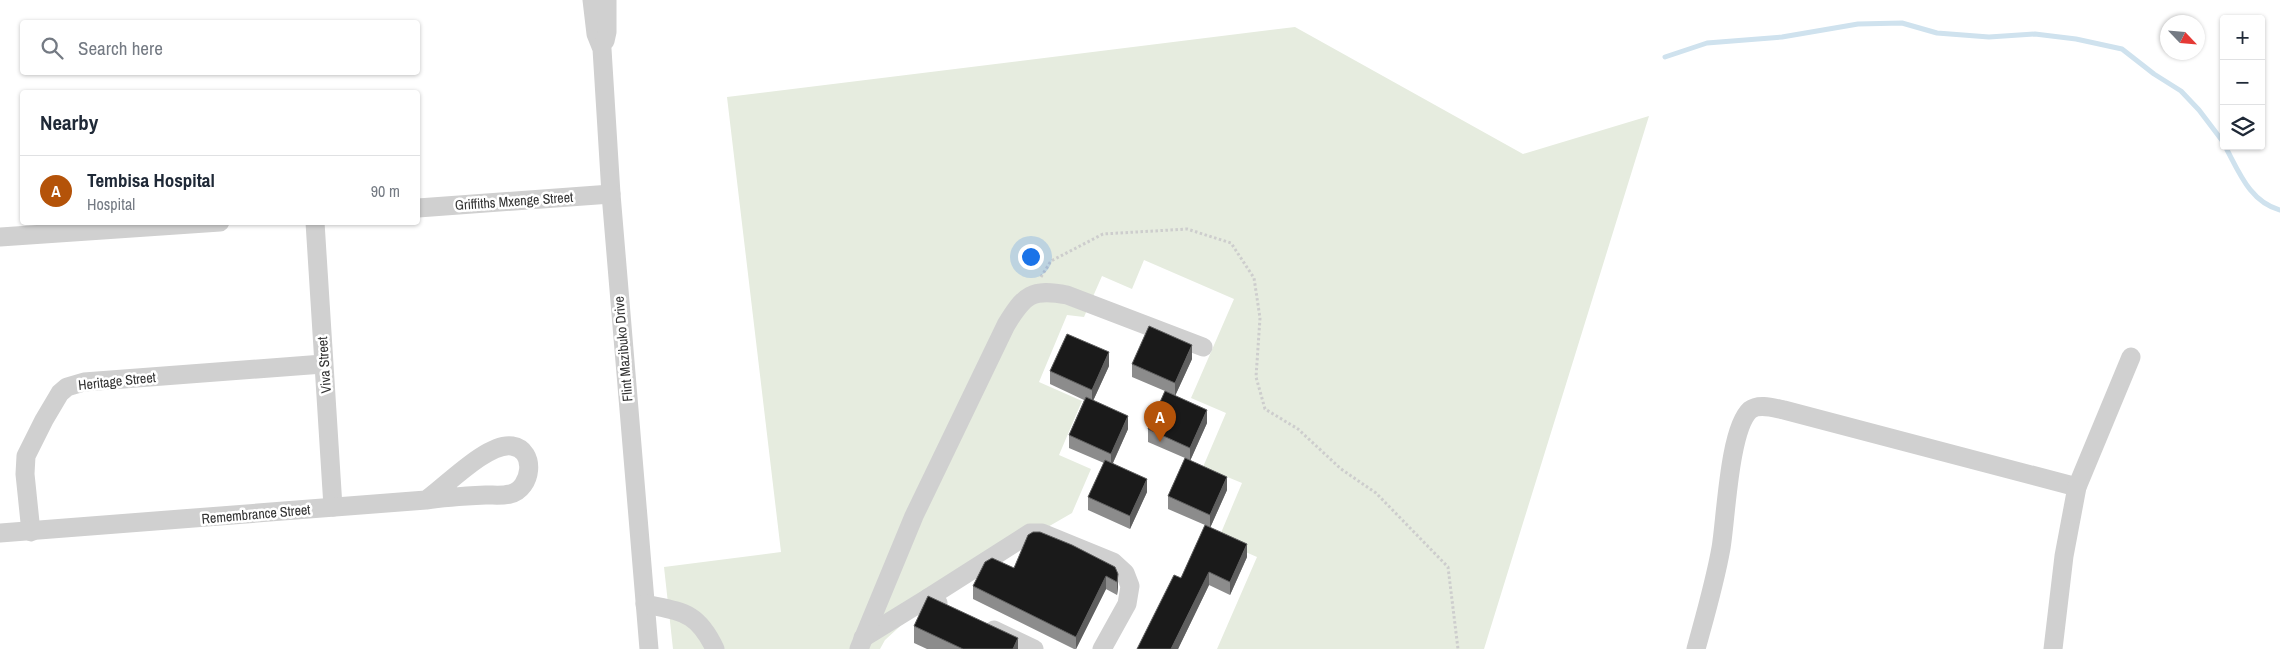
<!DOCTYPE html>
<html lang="en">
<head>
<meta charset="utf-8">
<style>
	:root { --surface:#fff; --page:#f2f2f3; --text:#1f2937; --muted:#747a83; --line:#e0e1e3; --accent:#b45309 }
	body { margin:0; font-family:"Archivo Narrow",sans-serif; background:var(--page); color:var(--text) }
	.controls { position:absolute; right:15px; top:15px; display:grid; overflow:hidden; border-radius:5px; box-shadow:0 1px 4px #0004 }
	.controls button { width:45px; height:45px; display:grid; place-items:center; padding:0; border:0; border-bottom:1px solid var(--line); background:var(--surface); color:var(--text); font:25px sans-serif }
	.compass { position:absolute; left:2160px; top:15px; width:45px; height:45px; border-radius:50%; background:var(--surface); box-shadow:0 1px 4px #0004; rotate:116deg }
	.you { position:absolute; left:1030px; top:256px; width:18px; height:18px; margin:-12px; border:4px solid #fff; border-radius:50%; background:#1a73e8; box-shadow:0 0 0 8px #1a73e833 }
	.badge { display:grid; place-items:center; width:32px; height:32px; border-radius:50%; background:var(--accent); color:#fff; font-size:16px; font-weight:700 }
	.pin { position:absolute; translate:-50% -41px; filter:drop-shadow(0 1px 2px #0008) }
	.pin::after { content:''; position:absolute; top:26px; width:18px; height:15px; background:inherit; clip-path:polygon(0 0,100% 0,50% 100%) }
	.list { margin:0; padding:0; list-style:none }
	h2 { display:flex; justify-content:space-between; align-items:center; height:65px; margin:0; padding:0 20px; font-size:21px }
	h2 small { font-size:16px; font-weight:400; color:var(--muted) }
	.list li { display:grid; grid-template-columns:32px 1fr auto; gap:15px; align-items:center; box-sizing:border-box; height:70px; padding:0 20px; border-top:1px solid var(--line) }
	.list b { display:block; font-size:19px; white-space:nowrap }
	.list p { margin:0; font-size:16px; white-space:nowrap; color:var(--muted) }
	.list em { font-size:16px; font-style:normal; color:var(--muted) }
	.icon { flex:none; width:28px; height:28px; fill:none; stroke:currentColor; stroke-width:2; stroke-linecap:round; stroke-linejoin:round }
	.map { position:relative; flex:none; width:2280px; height:649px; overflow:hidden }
	.search { position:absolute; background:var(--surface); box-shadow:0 1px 4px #0004; left:20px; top:20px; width:400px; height:55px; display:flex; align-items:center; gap:12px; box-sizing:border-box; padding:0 18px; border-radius:5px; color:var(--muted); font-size:19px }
	.panel { position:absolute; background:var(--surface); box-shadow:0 1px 4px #0004; left:20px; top:90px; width:400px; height:135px; border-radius:5px }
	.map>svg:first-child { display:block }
	.green { fill:#e6ecdf }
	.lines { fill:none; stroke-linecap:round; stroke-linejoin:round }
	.stream { stroke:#cfe2ee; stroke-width:5 }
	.path { stroke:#cdcdcd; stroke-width:3; stroke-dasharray:2.5 2.5; stroke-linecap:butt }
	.minor { stroke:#d0d0d0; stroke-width:19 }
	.wall { fill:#8c8c8c }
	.shaded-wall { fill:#5f5f5f }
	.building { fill:#1a1a1a; stroke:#5f5f5f }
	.labels { text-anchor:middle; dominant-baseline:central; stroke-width:5; stroke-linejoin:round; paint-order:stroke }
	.street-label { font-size:14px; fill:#333; stroke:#fff }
</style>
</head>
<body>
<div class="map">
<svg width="2280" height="649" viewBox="0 0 2280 649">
	<rect width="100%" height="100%" fill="#fff"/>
	<polygon class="green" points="1295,27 1523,154 1649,116 1484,649 1217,649 1257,557 1218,540 1242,483 1203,467 1226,413 1191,398 1234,299 1144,260 1132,289 1102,276 1084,317 1067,315 1039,382 1082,401 1059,455 1091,469 1072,513 942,588 885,640 880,649 673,649 664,567 781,552 727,97"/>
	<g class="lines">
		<g class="stream">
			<polyline points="1665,57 1707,43 1782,37 1858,24 1902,23 1937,33 1989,37 2035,34 2076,39 2122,49 2154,74 2181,91 2199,110 2224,143"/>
			<path d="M2225,146C2239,172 2250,202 2280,210"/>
		</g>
		<polyline class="path" points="1041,277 1051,261 1103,234 1187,229 1231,243 1254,278 1260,318 1256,377 1265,409 1298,429 1341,469 1376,493 1448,567 1458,649"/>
		<g class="minor">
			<polyline points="592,0 596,34 602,49 611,194 649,649"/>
			<polyline points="605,41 607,32 607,0"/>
			<polyline points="418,208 611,194"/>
			<polyline points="315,222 333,507"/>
			<polyline points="0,237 220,222"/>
			<polyline points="31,532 25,474 26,456 44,420 60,393 67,387 84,382 323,364"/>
			<path d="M0,533L426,500C446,497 467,496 487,495C494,495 503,496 510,494C532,489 537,450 512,446C488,442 446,486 426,500"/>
			<polyline points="928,598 1030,533 1042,533 1113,562 1125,573 1130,586 1127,604 1102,649"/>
			<path d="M645,604C682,612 697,611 715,649"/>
			<polyline points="994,630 1034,649"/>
			<polyline points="863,638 928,598 938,603"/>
			<path d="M859,649L914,516L1006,325C1024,295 1032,288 1067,295L1203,347"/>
			<path d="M1696,649C1705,616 1715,582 1721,548C1726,519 1729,429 1750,410C1759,403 1774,408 1784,410L2077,487"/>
			<polyline points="2053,649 2064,556 2077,487 2131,357"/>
		</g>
	</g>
	<g class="wall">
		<polygon points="1192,359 1175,396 1207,423 1190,461 1227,490 1210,528 1247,557 1230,595 1209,585 1178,649 1137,649 1181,578 1205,525 1168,509 1168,496 1185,458 1148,442 1148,429 1165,391 1132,377 1132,364"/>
		<polygon points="1109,366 1093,401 1128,429 1113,463 1147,492 1130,529 1088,510 1088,497 1104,463 1069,448 1069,435 1084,400 1050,384 1050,371"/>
		<polygon points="1115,567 1118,587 1117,595 1106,589 1076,649 1074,649 973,599 973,586 1014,568"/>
		<polygon points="914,626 1018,649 927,649 914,643"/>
	</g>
	<g class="shaded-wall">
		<polygon points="1192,345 1192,359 1175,396 1175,383"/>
		<polygon points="1109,352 1109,366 1092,403 1092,390"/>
		<polygon points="1207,410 1207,423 1190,461 1190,448"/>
		<polygon points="1128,416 1128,429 1111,467 1111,454"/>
		<polygon points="1227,477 1227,490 1210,528 1210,515"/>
		<polygon points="1147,479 1147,492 1130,529 1130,516"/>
		<polygon points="1247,544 1247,557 1230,595 1230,582"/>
		<polygon points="1209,572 1209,585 1178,649 1171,649"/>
		<polygon points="1118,574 1118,587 1117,595 1117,582"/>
		<polygon points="1106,576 1106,589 1076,649 1076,637"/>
		<polygon points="1018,638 1018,649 1013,649"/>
	</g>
	<g class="building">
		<polygon points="1149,326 1192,345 1175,383 1132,364"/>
		<polygon points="1067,334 1109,352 1092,390 1050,371"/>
		<polygon points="1165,391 1207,410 1190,448 1148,429"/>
		<polygon points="1086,397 1128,416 1111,454 1069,435"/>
		<polygon points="1185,458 1227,477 1210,515 1168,496"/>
		<polygon points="1105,460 1147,479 1130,516 1088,497"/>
		<polygon points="1205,525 1247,544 1230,582 1209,572 1171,649 1137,649 1174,575 1181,578"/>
		<polygon points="1033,532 1040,532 1072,545 1115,567 1118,574 1117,582 1106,576 1076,637 973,586 985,562 992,558 1014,568 1028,535"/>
		<polygon points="928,596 1018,638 1013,649 963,649 914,626"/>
	</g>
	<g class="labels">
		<g class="street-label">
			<text transform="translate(514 201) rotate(-4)">Griffiths Mxenge Street</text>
			<text transform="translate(623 349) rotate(-95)">Flint Mazibuko Drive</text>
			<text transform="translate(324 365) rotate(-94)">Viva Street</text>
			<text transform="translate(117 381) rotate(-6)">Heritage Street</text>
			<text transform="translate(256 514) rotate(-5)">Remembrance Street</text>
		</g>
	</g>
</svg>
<div class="controls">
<button>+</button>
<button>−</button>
<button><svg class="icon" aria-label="layers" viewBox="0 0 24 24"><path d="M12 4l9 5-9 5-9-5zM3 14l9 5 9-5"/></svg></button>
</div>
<svg class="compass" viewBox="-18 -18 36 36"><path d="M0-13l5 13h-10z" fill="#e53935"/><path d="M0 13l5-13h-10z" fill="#747a83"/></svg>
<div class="you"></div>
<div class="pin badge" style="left:1160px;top:442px">A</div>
<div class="search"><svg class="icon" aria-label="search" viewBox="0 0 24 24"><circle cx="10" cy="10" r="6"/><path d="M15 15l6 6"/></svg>Search here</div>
<section class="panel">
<h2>Nearby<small></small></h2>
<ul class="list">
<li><span class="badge">A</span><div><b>Tembisa Hospital</b><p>Hospital</p></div><em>90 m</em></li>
</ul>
</section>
</div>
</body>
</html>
